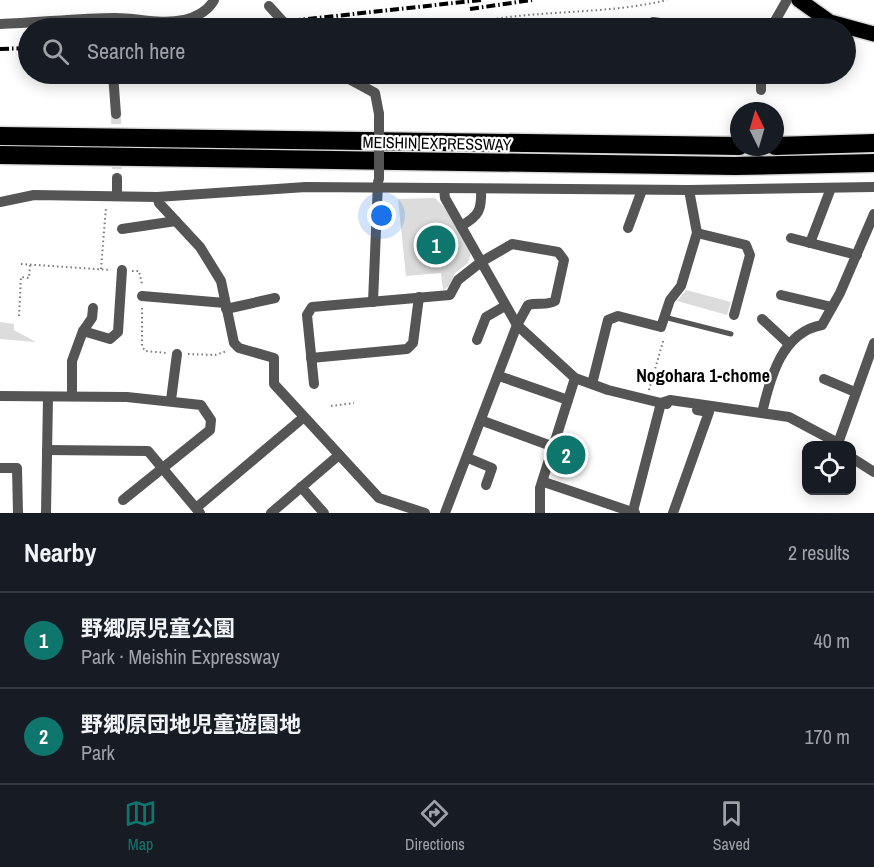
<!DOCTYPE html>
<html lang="en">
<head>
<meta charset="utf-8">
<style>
	:root { --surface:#171b24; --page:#242831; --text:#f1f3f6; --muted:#9ea1a6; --line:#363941; --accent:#0f766e }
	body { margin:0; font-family:"Archivo Narrow","Noto Sans JP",sans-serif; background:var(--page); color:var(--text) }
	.controls { position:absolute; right:18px; bottom:18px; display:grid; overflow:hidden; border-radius:12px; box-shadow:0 3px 15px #0003 }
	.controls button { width:54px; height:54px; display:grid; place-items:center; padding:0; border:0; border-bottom:2px solid var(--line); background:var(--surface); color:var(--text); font:30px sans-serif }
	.compass { position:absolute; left:730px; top:102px; width:54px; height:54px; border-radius:50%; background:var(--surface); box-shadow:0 3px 15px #0003; rotate:355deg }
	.you { position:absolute; left:382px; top:216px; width:21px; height:21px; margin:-15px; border:4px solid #fff; border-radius:50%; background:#1a73e8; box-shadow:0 0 0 9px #1a73e833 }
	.badge { display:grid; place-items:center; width:39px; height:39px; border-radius:50%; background:var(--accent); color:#fff; font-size:20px; font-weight:700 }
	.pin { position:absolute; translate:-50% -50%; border:3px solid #fff; box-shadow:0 2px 6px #0006 }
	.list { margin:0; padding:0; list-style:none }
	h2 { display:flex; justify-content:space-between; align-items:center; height:78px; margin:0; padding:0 24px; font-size:26px }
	h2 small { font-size:20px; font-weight:400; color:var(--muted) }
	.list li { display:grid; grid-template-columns:39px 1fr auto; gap:18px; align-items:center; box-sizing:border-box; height:96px; padding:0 24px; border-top:2px solid var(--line) }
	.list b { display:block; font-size:22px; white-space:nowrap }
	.list p { margin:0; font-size:20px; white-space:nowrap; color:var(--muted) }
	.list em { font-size:20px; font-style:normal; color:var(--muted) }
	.icon { flex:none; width:33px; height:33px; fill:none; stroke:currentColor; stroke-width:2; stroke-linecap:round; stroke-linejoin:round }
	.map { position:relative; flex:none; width:874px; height:513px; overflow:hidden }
	.search { position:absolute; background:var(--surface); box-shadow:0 3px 15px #0003; left:18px; right:18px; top:18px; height:66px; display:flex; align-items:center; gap:15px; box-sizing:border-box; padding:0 21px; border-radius:33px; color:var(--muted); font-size:22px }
	.sheet { height:270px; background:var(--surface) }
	nav { display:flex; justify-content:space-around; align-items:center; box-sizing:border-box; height:84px; border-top:2px solid var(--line); background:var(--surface); font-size:16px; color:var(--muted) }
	nav a { display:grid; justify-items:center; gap:3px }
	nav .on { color:var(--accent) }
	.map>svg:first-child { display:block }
	.green { fill:#dcdcdc }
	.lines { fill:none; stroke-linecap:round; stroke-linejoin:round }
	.minor-tunnel { stroke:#d9d9d9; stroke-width:10; stroke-dasharray:10 5; stroke-linecap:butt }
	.primary-casing { stroke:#dbdbdb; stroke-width:18 }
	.motorway-casing { stroke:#dbdbdb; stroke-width:21 }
	.path { stroke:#777; stroke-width:2; stroke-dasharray:1.5 3; stroke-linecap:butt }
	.service { stroke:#555; stroke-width:5 }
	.minor { stroke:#555; stroke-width:10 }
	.primary { stroke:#000; stroke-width:15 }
	.motorway { stroke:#000; stroke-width:18 }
	.rail { stroke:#000; stroke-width:4; stroke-dasharray:9 3 1.5 3; stroke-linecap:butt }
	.minor-bridge { stroke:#555; stroke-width:10 }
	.labels { text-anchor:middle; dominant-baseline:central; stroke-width:4.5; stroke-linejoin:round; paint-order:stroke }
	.street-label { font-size:16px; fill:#000; stroke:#fff }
	.neighbourhood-label { font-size:18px; font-weight:bold; fill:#000; stroke:#fff }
</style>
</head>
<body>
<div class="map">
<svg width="874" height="513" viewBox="0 0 874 513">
	<rect width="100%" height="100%" fill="#fff"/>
	<g class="green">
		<polygon points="435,198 444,207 471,252 468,263 454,274 451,285 443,290 441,273 406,276 398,199"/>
		<polygon points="686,290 731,302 727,315 677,301"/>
		<polygon points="0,322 14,324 14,330 36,342 0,339"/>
		<polygon points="564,438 578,442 566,477 562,479 554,474"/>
	</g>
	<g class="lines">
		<polyline class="minor-tunnel" points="116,114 117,178"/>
		<g class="primary-casing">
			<polyline id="primary" points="799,0 830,22 874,34"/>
		</g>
		<g class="motorway-casing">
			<g id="motorway">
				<polyline points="0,136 739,146"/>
				<polyline points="775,146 874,143"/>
				<polyline points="0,155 735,166 874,163"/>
			</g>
		</g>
		<g class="path">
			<path d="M488,20C546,10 610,14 667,0"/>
			<polyline points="21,264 111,270"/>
			<polyline points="101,269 106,207"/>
			<polyline points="132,271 139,271 142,284"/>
			<polyline points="142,308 142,346 145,351 167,353"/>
			<polyline points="19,316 21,277 29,278 30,265"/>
			<polyline points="188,354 215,355 227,351"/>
			<polyline points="649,390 664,338"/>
			<polyline points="331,406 354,403"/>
		</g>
		<polyline class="service" points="664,317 731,334"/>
		<g class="minor">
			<polyline points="653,22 697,28"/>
			<path d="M0,24C38,23 77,18 115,18C139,18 159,25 184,20C196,17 208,11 214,0"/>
			<polyline points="771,28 787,0"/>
			<polyline points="113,74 116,114"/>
			<polyline points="340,74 375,93 379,114"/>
			<polyline points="761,90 761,74"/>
			<polyline points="117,178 117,196"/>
			<polyline points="444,189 445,198 517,325 575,378 608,390 661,403 670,400 789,417 836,442"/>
			<polyline points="157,197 159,203 200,247 221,281 234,343 239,348 274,358 274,384 379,498 425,513"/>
			<polyline points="0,202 34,195 157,197 306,187 689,190 874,187"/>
			<path d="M461,226C479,216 482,210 481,189"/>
			<polyline points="628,228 642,190"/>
			<polyline points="122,229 176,221"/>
			<polyline points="697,233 746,245 750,255 734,315"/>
			<polyline points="791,238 857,255"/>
			<polyline points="810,243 831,188"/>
			<polyline points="781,295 832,307"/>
			<polyline points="142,296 225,303"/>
			<polyline points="373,302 378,182"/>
			<polyline points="226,309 275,298"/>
			<polyline points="762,319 789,344"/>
			<polyline points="83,331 92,318 93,308"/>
			<polyline points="477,340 486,317 505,306"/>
			<polyline points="311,358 407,349 413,343 419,297"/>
			<polyline points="499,376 568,400"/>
			<polyline points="824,379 855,392"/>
			<path d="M314,384L307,315L312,307L450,295L458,280L481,262L512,244L558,252L564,260L555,301C546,306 538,302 528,305L517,325L445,513"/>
			<polyline points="592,384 608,320 618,316 661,327 670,300 681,286 697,233 689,190"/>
			<polyline points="0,396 127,397 201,405 211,420 210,430 123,500"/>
			<polyline points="72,396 72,361 83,331 110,339 118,332 122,270"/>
			<polyline points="171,400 177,354"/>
			<path d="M762,413C770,378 782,332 822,325L840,293L874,214"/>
			<polyline points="483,421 554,447"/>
			<polyline points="837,446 874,343"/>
			<polyline points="47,450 148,451 200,513"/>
			<polyline points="468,458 492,468 486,485"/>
			<polyline points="852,458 874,472"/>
			<polyline points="0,468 17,468 18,513"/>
			<polyline points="544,482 635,513"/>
			<polyline points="301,487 324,513"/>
			<polyline points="196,508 304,417"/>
			<polyline points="633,511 661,403 667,404"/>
			<polyline points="46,513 48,397"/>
			<polyline points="271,513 339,455"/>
			<polyline points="540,513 540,488 575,378"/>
			<polyline points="673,513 709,412 697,410"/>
		</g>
		<use href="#primary" class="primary"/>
		<use href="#motorway" class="motorway"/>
		<g class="rail">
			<polyline points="470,9 532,0"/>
			<polyline points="226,28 481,0"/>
			<polyline points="0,49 28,48"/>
		</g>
		<g class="minor-bridge">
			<polyline points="269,6 289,28"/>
			<polyline points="379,179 379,114"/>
		</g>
	</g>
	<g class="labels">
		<g class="street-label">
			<text transform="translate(437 143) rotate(1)">MEISHIN EXPRESSWAY</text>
		</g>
		<g class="neighbourhood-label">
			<text x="703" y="375">Nogohara 1-chome</text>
		</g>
	</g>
</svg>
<div class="controls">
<button><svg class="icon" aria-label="locate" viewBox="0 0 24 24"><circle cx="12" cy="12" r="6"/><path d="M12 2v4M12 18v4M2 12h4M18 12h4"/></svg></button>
</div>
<svg class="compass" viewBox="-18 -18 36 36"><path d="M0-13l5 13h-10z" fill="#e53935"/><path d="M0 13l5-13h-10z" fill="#9ea1a6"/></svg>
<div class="you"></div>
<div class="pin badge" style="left:436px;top:245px">1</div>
<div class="pin badge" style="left:566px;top:455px">2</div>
<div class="search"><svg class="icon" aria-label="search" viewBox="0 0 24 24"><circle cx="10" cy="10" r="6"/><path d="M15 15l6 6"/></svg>Search here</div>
</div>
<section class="sheet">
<h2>Nearby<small>2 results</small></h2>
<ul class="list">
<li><span class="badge">1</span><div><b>野郷原児童公園</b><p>Park · Meishin Expressway</p></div><em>40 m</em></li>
<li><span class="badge">2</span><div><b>野郷原団地児童遊園地</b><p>Park</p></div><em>170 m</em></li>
</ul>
</section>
<nav>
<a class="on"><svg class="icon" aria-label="map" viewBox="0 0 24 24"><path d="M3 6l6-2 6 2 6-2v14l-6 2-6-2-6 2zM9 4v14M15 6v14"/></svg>Map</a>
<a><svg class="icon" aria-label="directions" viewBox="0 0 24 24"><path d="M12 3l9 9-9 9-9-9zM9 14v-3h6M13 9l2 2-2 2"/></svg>Directions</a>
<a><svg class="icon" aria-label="saved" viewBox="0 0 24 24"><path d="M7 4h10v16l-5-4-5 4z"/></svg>Saved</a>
</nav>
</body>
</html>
